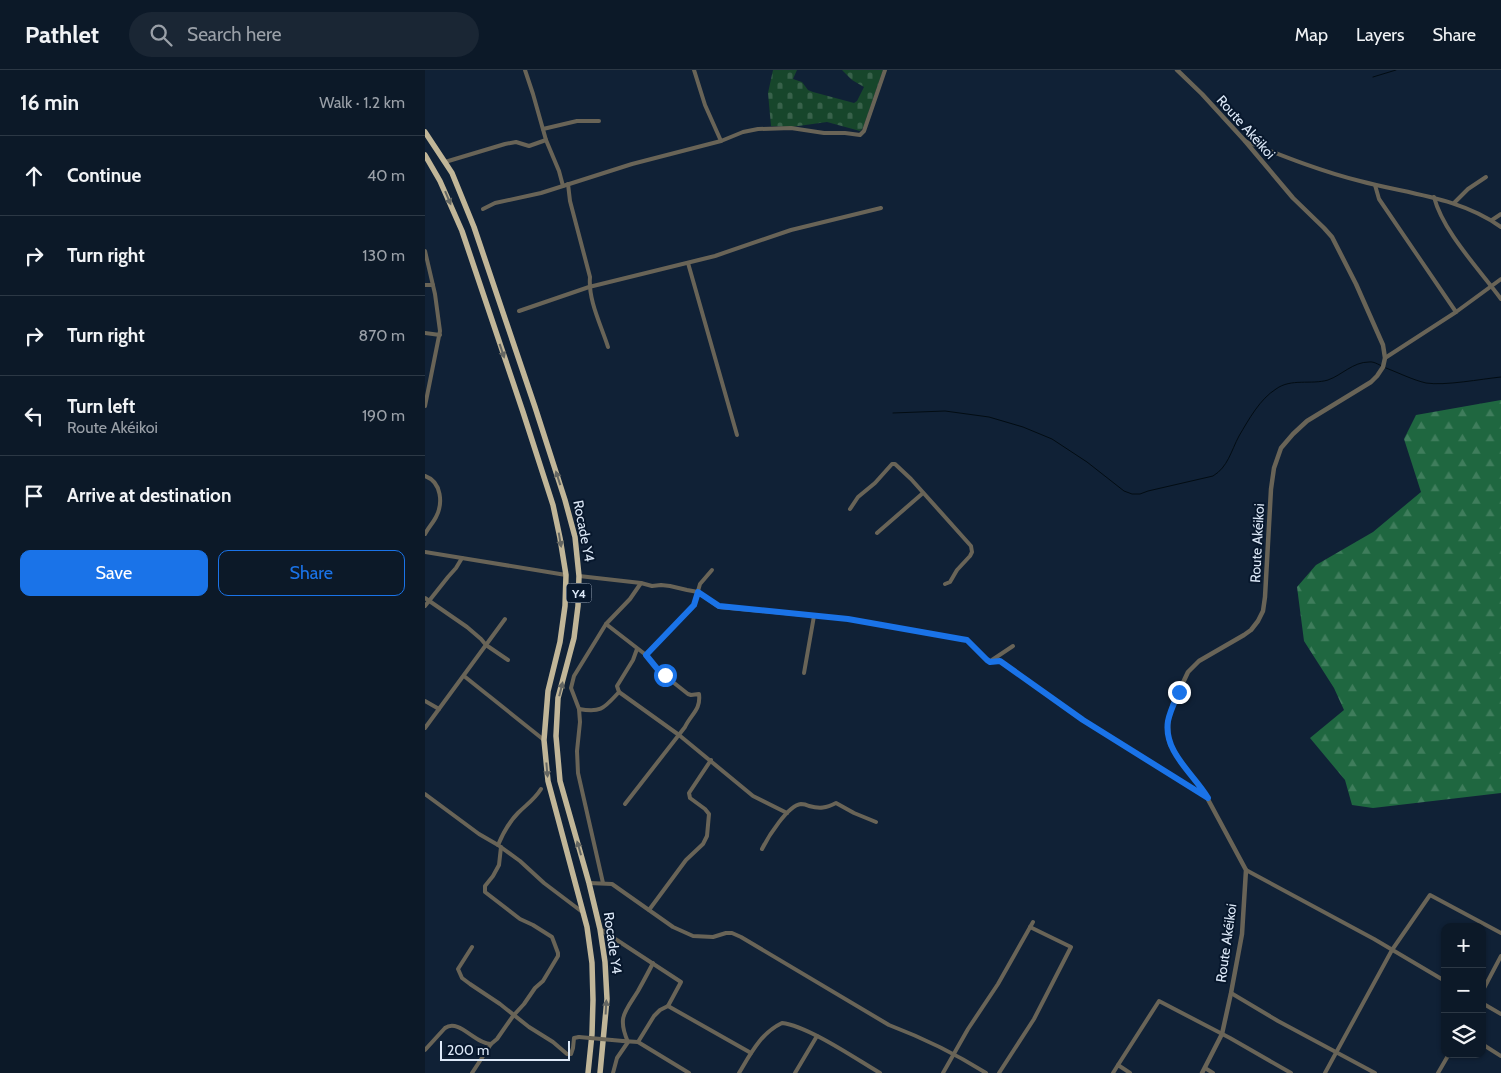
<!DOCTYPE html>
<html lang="en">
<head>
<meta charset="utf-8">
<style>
	:root { --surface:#0c1928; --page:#1a2634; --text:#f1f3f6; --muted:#9aa0a8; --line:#2c3845; --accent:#1a73e8 }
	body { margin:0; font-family:Cabin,sans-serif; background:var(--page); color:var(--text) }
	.controls { position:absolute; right:15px; bottom:15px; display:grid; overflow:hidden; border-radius:10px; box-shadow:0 1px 4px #0004 }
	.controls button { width:45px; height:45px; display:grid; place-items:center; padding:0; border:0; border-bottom:1px solid var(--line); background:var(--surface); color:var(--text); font:25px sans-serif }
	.scale { position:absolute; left:15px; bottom:12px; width:130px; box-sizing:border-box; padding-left:5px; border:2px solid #dde9f8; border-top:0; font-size:14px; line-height:18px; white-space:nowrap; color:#dde9f8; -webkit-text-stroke:4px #07172c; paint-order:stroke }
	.stop { position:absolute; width:15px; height:15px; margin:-11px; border:4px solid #1a73e8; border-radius:50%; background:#fff }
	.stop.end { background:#1a73e8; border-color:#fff; box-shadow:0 1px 5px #0008 }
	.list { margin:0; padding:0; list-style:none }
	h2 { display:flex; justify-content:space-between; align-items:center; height:65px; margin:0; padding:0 20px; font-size:21px }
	h2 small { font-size:16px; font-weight:400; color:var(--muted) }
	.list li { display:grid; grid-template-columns:32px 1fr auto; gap:15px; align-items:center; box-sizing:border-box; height:80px; padding:0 20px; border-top:1px solid var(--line) }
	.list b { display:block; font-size:19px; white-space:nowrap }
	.list p { margin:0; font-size:16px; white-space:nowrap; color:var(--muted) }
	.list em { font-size:16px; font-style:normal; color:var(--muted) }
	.actions { display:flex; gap:10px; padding:15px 20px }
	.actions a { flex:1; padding:11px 0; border:1px solid var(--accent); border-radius:10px; text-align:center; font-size:18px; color:var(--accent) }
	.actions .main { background:var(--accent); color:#fff }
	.icon { flex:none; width:28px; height:28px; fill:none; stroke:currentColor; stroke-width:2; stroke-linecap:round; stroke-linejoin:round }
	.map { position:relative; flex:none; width:1076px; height:1003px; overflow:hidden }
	header { display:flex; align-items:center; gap:30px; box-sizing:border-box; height:70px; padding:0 25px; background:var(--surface); border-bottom:1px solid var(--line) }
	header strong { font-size:24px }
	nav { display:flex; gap:28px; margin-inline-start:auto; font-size:18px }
	.search { width:350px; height:45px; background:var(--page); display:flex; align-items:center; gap:12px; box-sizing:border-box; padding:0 18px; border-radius:28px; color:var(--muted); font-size:19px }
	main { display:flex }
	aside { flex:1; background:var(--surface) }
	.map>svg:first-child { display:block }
	.forest { fill:url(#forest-firs) }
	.cemetery { fill:url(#cemetery-stones) }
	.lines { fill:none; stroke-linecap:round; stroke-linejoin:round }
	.stream { stroke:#020c13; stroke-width:1 }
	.minor { stroke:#696457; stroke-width:4 }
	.tertiary { stroke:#696457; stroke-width:4.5 }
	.trunk { stroke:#c1b698; stroke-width:5.5 }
	.minor-bridge { stroke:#696457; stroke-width:4 }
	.oneway { fill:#646662 }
	.route { stroke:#1a73e8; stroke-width:6 }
	.labels { text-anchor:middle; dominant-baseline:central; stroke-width:4; stroke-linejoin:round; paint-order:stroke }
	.shield { fill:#07172c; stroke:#9daabb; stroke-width:1 }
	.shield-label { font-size:12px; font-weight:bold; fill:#dde9f8 }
	.street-label { font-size:14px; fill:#dde9f8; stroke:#07172c }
</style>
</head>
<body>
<header>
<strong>Pathlet</strong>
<div class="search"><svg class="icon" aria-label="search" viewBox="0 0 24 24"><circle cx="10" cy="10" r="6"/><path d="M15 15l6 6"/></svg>Search here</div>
<nav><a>Map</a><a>Layers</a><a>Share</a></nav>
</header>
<main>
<aside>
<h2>16 min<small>Walk · 1.2 km</small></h2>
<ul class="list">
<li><svg class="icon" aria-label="ahead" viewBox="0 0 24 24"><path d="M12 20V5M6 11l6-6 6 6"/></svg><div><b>Continue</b></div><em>40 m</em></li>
<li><svg class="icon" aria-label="right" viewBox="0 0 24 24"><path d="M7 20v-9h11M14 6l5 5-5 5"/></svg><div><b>Turn right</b></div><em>130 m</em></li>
<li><svg class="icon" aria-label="right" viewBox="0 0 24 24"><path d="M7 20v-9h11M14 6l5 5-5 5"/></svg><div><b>Turn right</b></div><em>870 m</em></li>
<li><svg class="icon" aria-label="left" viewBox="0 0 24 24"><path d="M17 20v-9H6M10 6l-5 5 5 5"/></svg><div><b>Turn left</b><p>Route Akéikoi</p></div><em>190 m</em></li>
<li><svg class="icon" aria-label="arrive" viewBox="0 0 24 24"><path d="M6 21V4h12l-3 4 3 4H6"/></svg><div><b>Arrive at destination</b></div></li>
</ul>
<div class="actions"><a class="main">Save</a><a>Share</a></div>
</aside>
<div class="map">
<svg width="1076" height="1003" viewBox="0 0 1076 1003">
	<defs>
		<pattern id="forest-firs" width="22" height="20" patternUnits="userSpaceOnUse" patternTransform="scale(1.25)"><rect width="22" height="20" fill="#1f6740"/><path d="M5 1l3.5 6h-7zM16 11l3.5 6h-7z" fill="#3f7d5c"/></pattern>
		<pattern id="cemetery-stones" width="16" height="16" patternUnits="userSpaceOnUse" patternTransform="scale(1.25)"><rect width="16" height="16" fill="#17462b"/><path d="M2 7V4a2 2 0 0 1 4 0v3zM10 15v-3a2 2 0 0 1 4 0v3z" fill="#38614a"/></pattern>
	</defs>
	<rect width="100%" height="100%" fill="#102136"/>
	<polygon class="forest" points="1076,330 1076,723 948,738 927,735 920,710 885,668 919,640 909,618 879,571 872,517 891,495 948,462 996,422 979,369 991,345"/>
	<polygon class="cemetery" points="348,0 372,0 368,9 377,12 383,20 388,22 429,33 432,31 439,17 427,10 417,0 458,0 438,58 435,61 402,52 366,57 346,56 343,23"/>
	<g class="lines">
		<g class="stream">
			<polyline points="948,7 971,0"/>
			<path d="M468,343L520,341L564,347L598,357L627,369L662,392L699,421L707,424H715L723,421L788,406C803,397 806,381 814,366C824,349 835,329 851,319C866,308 886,315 903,310C917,305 928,292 944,292C949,291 956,296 961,298C974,303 988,310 1001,313C1020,316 1056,309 1076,307"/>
		</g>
		<g class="minor">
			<polyline points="100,0 108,24 121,70 134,101 138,116"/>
			<polyline points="269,0 280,35 296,71"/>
			<polyline points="118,59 152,51 174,51"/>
			<path d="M820,71C858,86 895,101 935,111C983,124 1034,127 1076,157"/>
			<polyline points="20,92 80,74 91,72 104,76 121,70"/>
			<path d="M143,114L145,131L165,207C163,230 176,255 183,277"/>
			<polyline points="950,115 954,129 1031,242"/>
			<path d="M1009,127C1018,162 1055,200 1076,229"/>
			<polyline points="1029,133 1043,119 1061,107"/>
			<polyline points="58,139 70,133 116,123 207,94 296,71 318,62 333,59 366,58 399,63 420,63 435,65 439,61 460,0"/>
			<polyline points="1067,150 1076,144"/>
			<polyline points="0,181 10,224 15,261 0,336"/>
			<polyline points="263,193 312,365"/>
			<polyline points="0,215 8,215"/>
			<polyline points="94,241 164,217 290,186 366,160 456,138"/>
			<polyline points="0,263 15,265"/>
			<polyline points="960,288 1031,242 1076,209"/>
			<path d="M0,406C17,412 18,434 11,447C8,453 3,458 0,464"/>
			<polyline points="425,439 433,427 450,413 467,394 470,394 486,409 546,476 547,482 545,486 532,500 525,512 520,514"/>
			<polyline points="452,463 498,423"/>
			<polyline points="0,482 141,505"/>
			<polyline points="154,506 216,513 227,516 236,515 245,516 262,520 273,522 294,537 423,549 536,569 542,570 562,590 565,592 575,591 658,650 781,727"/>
			<polyline points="0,528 42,557 56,569 61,575 83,590"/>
			<polyline points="0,536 23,507 31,498 37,488"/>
			<path d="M181,554L221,585L234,601L263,624L266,625L274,624C276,640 266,644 260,657L200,734"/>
			<polyline points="221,585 269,535 275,514 287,500"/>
			<polyline points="567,590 588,576"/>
			<polyline points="379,603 389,546"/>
			<polyline points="39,606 119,670"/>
			<polyline points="194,622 254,665 328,726 362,743"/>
			<polyline points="0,631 14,639"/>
			<polyline points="154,639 146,618 149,606 181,554 205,529 216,513"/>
			<polyline points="0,658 80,549"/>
			<polyline points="0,724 54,764 73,775 95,791 119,813 156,841"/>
			<path d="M73,775C78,763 84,752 93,743C101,735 110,729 116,719"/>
			<path d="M337,779C343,767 363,735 376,734C379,734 382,735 384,736C395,739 401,738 411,733L429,743L451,752"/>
			<polyline points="821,800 949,869 1020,911"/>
			<path d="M164,813L187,814L248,857L268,866L288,867L301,863H307L316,867L464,955C498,968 531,984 561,1003"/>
			<path d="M178,813L153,703L152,681L155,652L154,639C177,643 179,638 194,622L192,616L208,590L212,579"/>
			<polyline points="224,840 261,790 278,774 282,766 284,744 280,739 265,728 264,723 286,690"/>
			<polyline points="175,859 256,912 243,936 235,940 229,946 213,972 198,971"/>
			<polyline points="47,877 33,899 37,908 45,914 75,934 104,957 128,972 142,984 146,984 148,978 149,968 154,967"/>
			<polyline points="1057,922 1076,886"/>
			<polyline points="806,923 853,951 950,1003"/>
			<polyline points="1057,933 1076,944"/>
			<polyline points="243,936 326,983"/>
			<polyline points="213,972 264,1003"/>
			<polyline points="1057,974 1076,986"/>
			<path d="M0,980L20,958C34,948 50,974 66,974L72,969L88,946L99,934L110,918L118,911L133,886V883L127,867L108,855L95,849L60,822V816L68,806L74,795L76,777"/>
			<polyline points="693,995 734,931 805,968 866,1003"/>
			<polyline points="780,998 788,1003"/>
			<polyline points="47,1003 66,974"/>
			<path d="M188,1003L192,988L203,972C192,947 200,942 213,921C218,912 223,903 228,893"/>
			<path d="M314,1003C326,983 336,963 357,953C383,956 431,989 455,1003"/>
			<polyline points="370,1003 392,966"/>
			<polyline points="518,1003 543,959 573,914 608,852"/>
			<polyline points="574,1003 609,949 646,877 605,857"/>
			<polyline points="688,1003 693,995 705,1003"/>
			<polyline points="900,1003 967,880 1005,825 1076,863"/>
			<polyline points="1013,1003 1024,984"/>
		</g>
		<polyline class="tertiary" points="752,0 777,24 820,71 868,128 899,158 907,167 931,214 958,275 960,288 958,297 952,306 946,312 882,351 868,364 856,378 849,398 846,419 840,527 838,541 833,551 826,560 819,565 774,591 763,602 748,634 743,651 743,662 745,674 755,691 779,722 821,800 817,864 806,923 797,964 777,1003"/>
		<g class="trunk">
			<polyline points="0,62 27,103 49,157 110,337 140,430 150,467 154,506 153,536 149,568 133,628 131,666 135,711 164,813 175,859 180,892 182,929 175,1003"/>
			<polyline points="0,85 15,111 37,161 98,342 128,435 135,468 141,505 140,536 135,572 123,621 119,670 123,711 162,857 167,893 168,930 167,964 163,1003"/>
		</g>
		<polyline class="minor-bridge" points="154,967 198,971"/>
	</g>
	<defs><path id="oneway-solid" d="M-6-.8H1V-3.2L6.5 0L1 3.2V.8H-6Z" transform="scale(1.25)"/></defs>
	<g class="oneway">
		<use href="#oneway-solid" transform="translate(23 128) rotate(67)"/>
		<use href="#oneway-solid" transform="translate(77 281) rotate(71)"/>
		<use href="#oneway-solid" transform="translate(133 408) rotate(-108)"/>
		<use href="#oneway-solid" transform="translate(135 470) rotate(80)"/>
		<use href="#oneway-solid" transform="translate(136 619) rotate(-76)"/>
		<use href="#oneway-solid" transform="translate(122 700) rotate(85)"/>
		<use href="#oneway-solid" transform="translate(154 778) rotate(-106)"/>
		<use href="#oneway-solid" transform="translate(181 937) rotate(-87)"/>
	</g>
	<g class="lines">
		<path class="route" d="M240,605L234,601L221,585L269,535L273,522L294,536L423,549L536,569L542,570L562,590L565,592L575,591L658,650L783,728C769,704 738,682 743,651C745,641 750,631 754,622"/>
	</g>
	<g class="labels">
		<rect class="shield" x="141.5" y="513.5" width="25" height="19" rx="4"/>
		<g class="shield-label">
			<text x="154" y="523">Y4</text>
		</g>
		<g class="street-label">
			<text transform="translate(821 57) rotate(48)">Route Akéikoi</text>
			<text transform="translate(159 461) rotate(79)">Rocade Y4</text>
			<text transform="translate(832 473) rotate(-87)">Route Akéikoi</text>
			<text transform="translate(188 873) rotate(82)">Rocade Y4</text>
			<text transform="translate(801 873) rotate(-82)">Route Akéikoi</text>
		</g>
	</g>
</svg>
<div class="controls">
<button>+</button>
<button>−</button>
<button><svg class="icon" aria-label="layers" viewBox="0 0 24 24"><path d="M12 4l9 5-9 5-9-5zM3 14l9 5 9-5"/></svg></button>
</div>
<div class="scale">200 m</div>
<div class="stop" style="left:240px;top:605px"></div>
<div class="stop end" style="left:754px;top:622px"></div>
</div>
</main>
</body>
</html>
